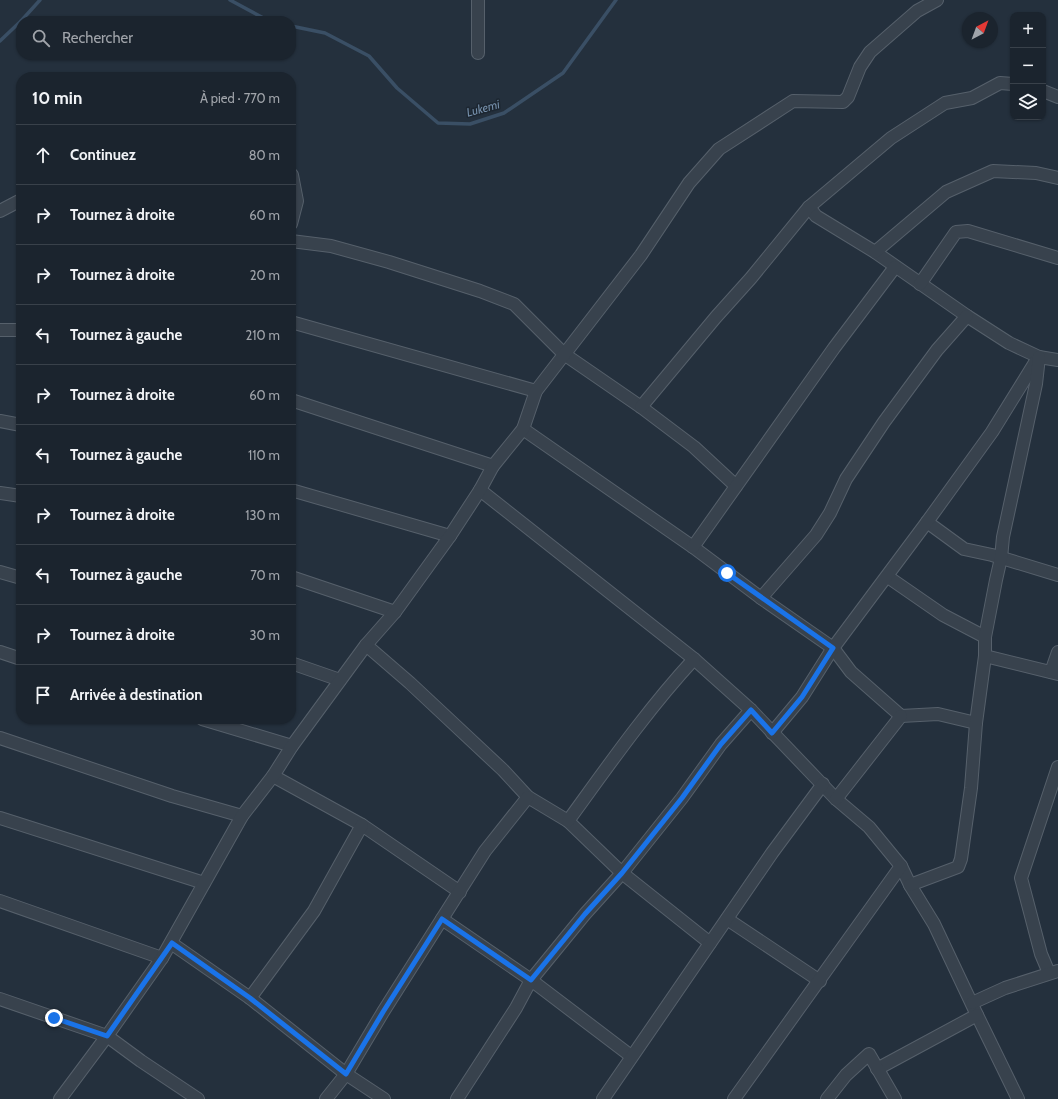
<!DOCTYPE html>
<html lang="fr">
<head>
<meta charset="utf-8">
<style>
	:root { --surface:#1b242e; --page:#28303a; --text:#f1f3f6; --muted:#a0a4aa; --line:#39414a }
	body { margin:0; font-family:Cabin,sans-serif; background:var(--page); color:var(--text) }
	.controls { position:absolute; right:12px; top:12px; display:grid; overflow:hidden; border-radius:8px; box-shadow:0 1px 3px #0004 }
	.controls button { width:36px; height:36px; display:grid; place-items:center; padding:0; border:0; border-bottom:1px solid var(--line); background:var(--surface); color:var(--text); font:20px sans-serif }
	.compass { position:absolute; left:962px; top:12px; width:36px; height:36px; border-radius:50%; background:var(--surface); box-shadow:0 1px 3px #0004; rotate:41deg }
	.stop { position:absolute; width:12px; height:12px; margin:-9px; border:3px solid #1a73e8; border-radius:50%; background:#fff }
	.stop.end { background:#1a73e8; border-color:#fff; box-shadow:0 1px 4px #0008 }
	.list { margin:0; padding:0; list-style:none }
	h2 { display:flex; justify-content:space-between; align-items:center; height:52px; margin:0; padding:0 16px; font-size:17px }
	h2 small { font-size:13px; font-weight:400; color:var(--muted) }
	.list li { display:grid; grid-template-columns:26px 1fr auto; gap:12px; align-items:center; box-sizing:border-box; height:60px; padding:0 16px; border-top:1px solid var(--line) }
	.list b { display:block; font-size:15px; white-space:nowrap }
	.list em { font-size:13px; font-style:normal; color:var(--muted) }
	.icon { flex:none; width:22px; height:22px; fill:none; stroke:currentColor; stroke-width:2; stroke-linecap:round; stroke-linejoin:round }
	.map { position:relative; flex:none; width:1058px; height:1099px; overflow:hidden }
	.search { position:absolute; background:var(--surface); box-shadow:0 1px 3px #0004; left:16px; top:16px; width:280px; height:44px; display:flex; align-items:center; gap:10px; box-sizing:border-box; padding:0 14px; border-radius:16px; color:var(--muted); font-size:15px }
	.panel { position:absolute; background:var(--surface); box-shadow:0 1px 3px #0004; left:16px; top:72px; width:280px; height:652px; border-radius:16px }
	.map>svg:first-child { display:block }
	.lines { fill:none; stroke-linecap:round; stroke-linejoin:round }
	.stream { stroke:#3a4f65; stroke-width:3.5 }
	.minor-casing { stroke:#56606b; stroke-width:14 }
	.minor { stroke:#38424d; stroke-width:12 }
	.route { stroke:#1a73e8; stroke-width:5 }
	.labels { text-anchor:middle; dominant-baseline:central; stroke-width:3; stroke-linejoin:round; paint-order:stroke }
	.water-label { font-size:12px; font-style:italic; fill:#758faa; stroke:#1d2732 }
</style>
</head>
<body>
<div class="map">
<svg width="1058" height="1099" viewBox="0 0 1058 1099">
	<rect width="100%" height="100%" fill="#24303d"/>
	<g class="lines">
		<g class="stream">
			<polyline points="230,0 269,21"/>
			<polyline points="21,21 40,0"/>
			<polyline points="291,26 325,33 369,56 397,88 438,123 470,124 504,113 563,73 616,0"/>
			<polyline points="0,41 21,21"/>
		</g>
		<g class="minor-casing">
			<g id="minor">
				<polyline points="478,0 478,53"/>
				<polyline points="1043,91 1058,97"/>
				<polyline points="291,174 292,175 297,201 291,224"/>
				<polyline points="809,207 816,216 875,252 967,316 1009,343 1039,357 1058,360"/>
				<polyline points="0,211 21,200"/>
				<polyline points="291,241 331,246 389,262 480,291 514,304 564,354 641,407 694,447 736,486"/>
				<polyline points="875,252 946,192 993,171 1036,173 1058,178"/>
				<polyline points="920,284 956,232 968,231 1058,258"/>
				<polyline points="291,322 536,391"/>
				<polyline points="0,330 21,330"/>
				<polyline points="291,400 493,466"/>
				<polyline points="641,407 716,317 751,278 809,207 891,138 945,103 972,98 1000,83 1013,84"/>
				<polyline points="0,421 21,425"/>
				<polyline points="523,429 693,547 761,598 833,648 851,672 901,716 938,714 976,723"/>
				<polyline points="291,490 450,536"/>
				<polyline points="480,490 694,659 751,710 836,799 869,827 901,866 910,885 934,924 977,1015 1018,1099"/>
				<polyline points="0,493 21,496"/>
				<polyline points="927,522 964,549 992,555 1058,575"/>
				<polyline points="693,547 834,348 895,267"/>
				<polyline points="0,572 21,578"/>
				<polyline points="291,577 395,612"/>
				<polyline points="888,577 943,615 985,637"/>
				<polyline points="761,598 816,535 830,513 846,479 884,422 937,350 967,316"/>
				<polyline points="366,645 410,683 503,770 528,797 568,821 622,873 710,943"/>
				<polyline points="0,652 21,659"/>
				<polyline points="985,656 1058,674"/>
				<polyline points="291,663 340,680"/>
				<polyline points="1051,672 1058,652"/>
				<polyline points="202,719 292,746"/>
				<polyline points="772,733 802,697 833,648 927,522 992,432 1036,361"/>
				<polyline points="0,738 172,796 242,816"/>
				<polyline points="273,776 362,825 460,892"/>
				<polyline points="836,799 901,716"/>
				<polyline points="0,818 204,883"/>
				<path d="M568,821C608,766 647,710 694,659"/>
				<polyline points="910,885 958,867 961,859 971,788 976,723 985,656 985,637 996,580 1001,558 1003,537 1036,384 1039,357"/>
				<polyline points="0,901 162,958"/>
				<polyline points="442,919 531,980 631,1056"/>
				<polyline points="727,919 820,981"/>
				<polyline points="171,943 250,998 346,1074 384,1099"/>
				<polyline points="1049,973 1041,954 1021,878 1058,767"/>
				<polyline points="250,998 314,911 362,825"/>
				<polyline points="0,999 107,1036 141,1061 198,1099"/>
				<polyline points="972,1003 1005,988 1058,971"/>
				<polyline points="877,1069 977,1015"/>
				<polyline points="60,1099 107,1036 162,958 242,816 273,776 292,746 366,645 395,612 450,536 480,490 493,466 523,429 536,391 641,255 689,183 719,149 793,101 843,102 848,97 860,67 870,52 917,11 937,0"/>
				<polyline points="326,1099 346,1074 383,1012 485,851 528,797"/>
				<polyline points="457,1099 516,1008 531,980 585,914 622,873 682,798 721,744 751,710"/>
				<polyline points="603,1099 772,853 823,784"/>
				<polyline points="734,1099 901,866"/>
				<polyline points="827,1099 846,1075 869,1054 895,1099"/>
			</g>
		</g>
		<use href="#minor" class="minor"/>
	</g>
	<g class="lines">
		<polyline class="route" points="54,1018 107,1036 172,943 250,998 346,1074 383,1012 442,919 531,980 585,914 622,873 682,798 721,744 751,710 772,733 802,697 833,648 727,573"/>
	</g>
	<g class="labels">
		<g class="water-label">
			<text transform="translate(483 108) rotate(-15)">Lukemi</text>
		</g>
	</g>
</svg>
<div class="controls">
<button>+</button>
<button>−</button>
<button><svg class="icon" aria-label="layers" viewBox="0 0 24 24"><path d="M12 4l9 5-9 5-9-5zM3 14l9 5 9-5"/></svg></button>
</div>
<svg class="compass" viewBox="-18 -18 36 36"><path d="M0-13l5 13h-10z" fill="#e53935"/><path d="M0 13l5-13h-10z" fill="#a0a4aa"/></svg>
<div class="stop" style="left:727px;top:573px"></div>
<div class="stop end" style="left:54px;top:1018px"></div>
<div class="search"><svg class="icon" aria-label="search" viewBox="0 0 24 24"><circle cx="10" cy="10" r="6"/><path d="M15 15l6 6"/></svg>Rechercher</div>
<section class="panel">
<h2>10 min<small>À pied · 770 m</small></h2>
<ul class="list">
<li><svg class="icon" aria-label="ahead" viewBox="0 0 24 24"><path d="M12 20V5M6 11l6-6 6 6"/></svg><div><b>Continuez</b></div><em>80 m</em></li>
<li><svg class="icon" aria-label="right" viewBox="0 0 24 24"><path d="M7 20v-9h11M14 6l5 5-5 5"/></svg><div><b>Tournez à droite</b></div><em>60 m</em></li>
<li><svg class="icon" aria-label="right" viewBox="0 0 24 24"><path d="M7 20v-9h11M14 6l5 5-5 5"/></svg><div><b>Tournez à droite</b></div><em>20 m</em></li>
<li><svg class="icon" aria-label="left" viewBox="0 0 24 24"><path d="M17 20v-9H6M10 6l-5 5 5 5"/></svg><div><b>Tournez à gauche</b></div><em>210 m</em></li>
<li><svg class="icon" aria-label="right" viewBox="0 0 24 24"><path d="M7 20v-9h11M14 6l5 5-5 5"/></svg><div><b>Tournez à droite</b></div><em>60 m</em></li>
<li><svg class="icon" aria-label="left" viewBox="0 0 24 24"><path d="M17 20v-9H6M10 6l-5 5 5 5"/></svg><div><b>Tournez à gauche</b></div><em>110 m</em></li>
<li><svg class="icon" aria-label="right" viewBox="0 0 24 24"><path d="M7 20v-9h11M14 6l5 5-5 5"/></svg><div><b>Tournez à droite</b></div><em>130 m</em></li>
<li><svg class="icon" aria-label="left" viewBox="0 0 24 24"><path d="M17 20v-9H6M10 6l-5 5 5 5"/></svg><div><b>Tournez à gauche</b></div><em>70 m</em></li>
<li><svg class="icon" aria-label="right" viewBox="0 0 24 24"><path d="M7 20v-9h11M14 6l5 5-5 5"/></svg><div><b>Tournez à droite</b></div><em>30 m</em></li>
<li><svg class="icon" aria-label="arrive" viewBox="0 0 24 24"><path d="M6 21V4h12l-3 4 3 4H6"/></svg><div><b>Arrivée à destination</b></div></li>
</ul>
</section>
</div>
</body>
</html>
